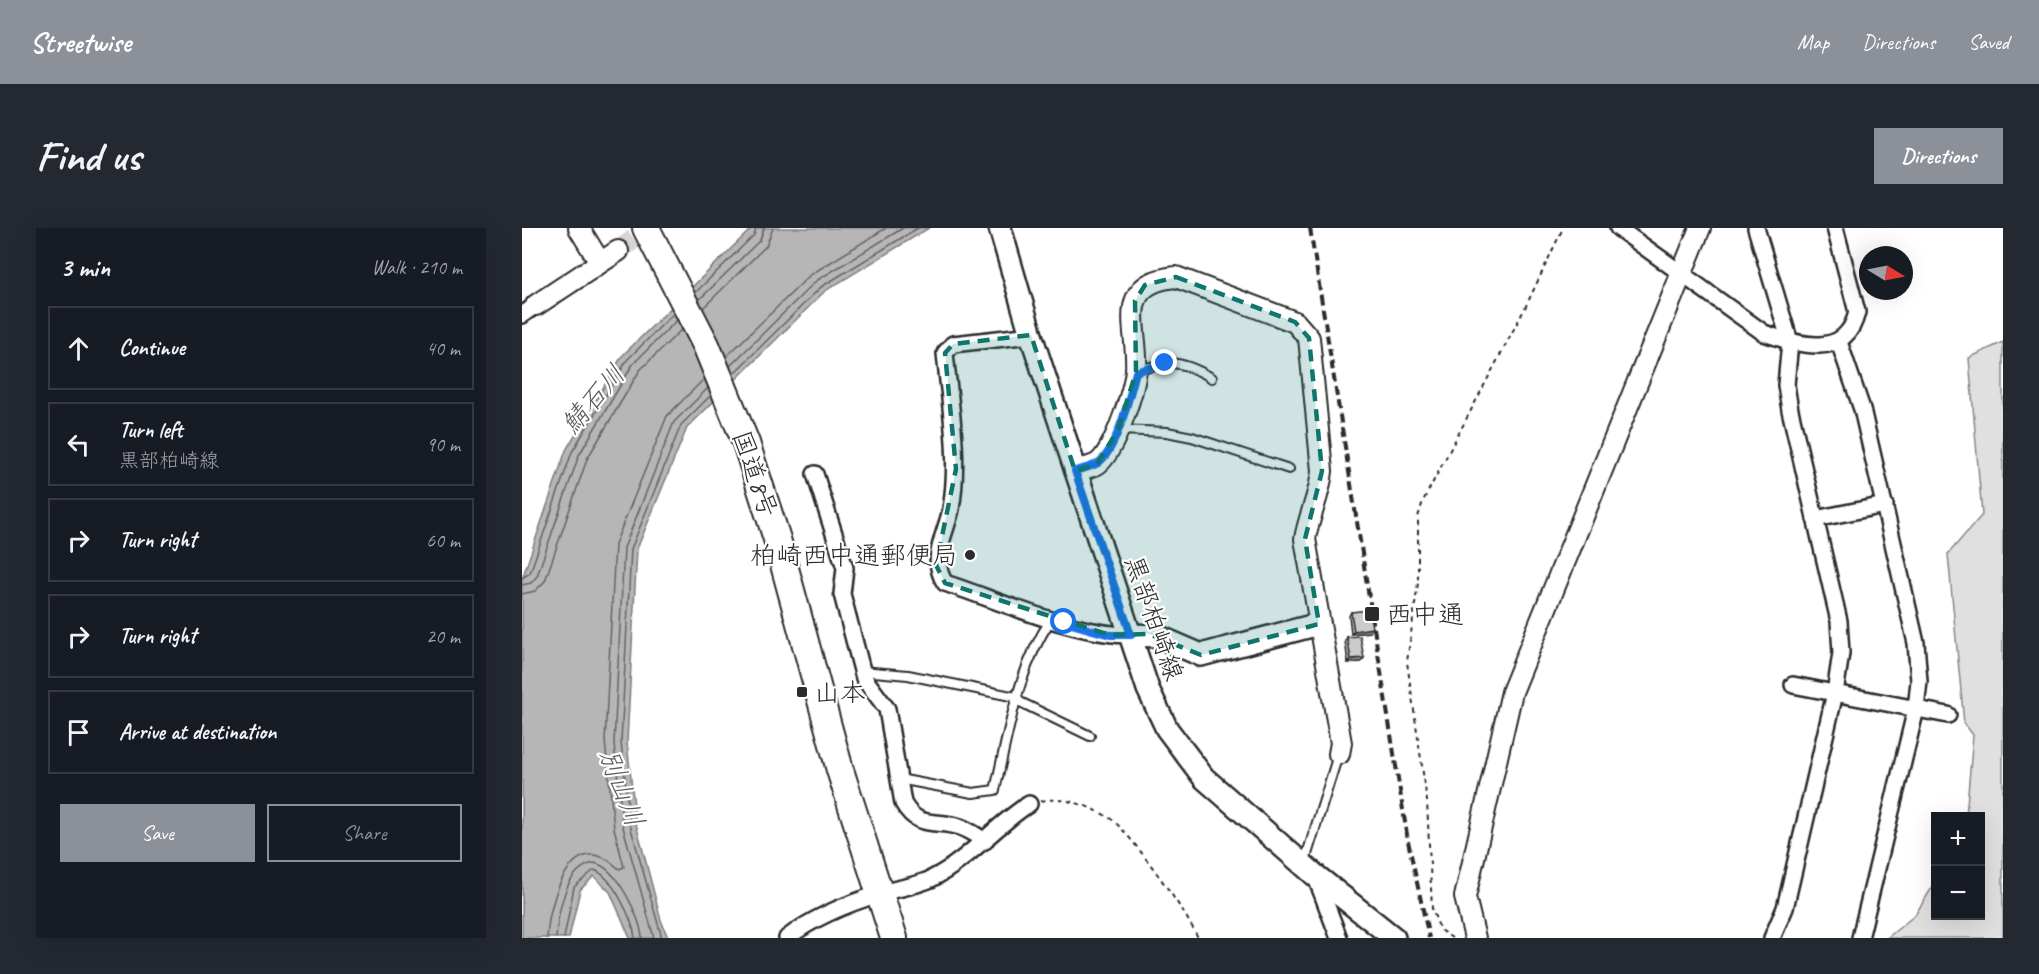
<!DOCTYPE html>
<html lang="en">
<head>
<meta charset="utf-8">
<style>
	:root { --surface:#171b24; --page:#242831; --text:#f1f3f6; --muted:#9ea1a6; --line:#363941; --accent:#8c9099 }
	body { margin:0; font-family:Caveat,"Klee One",sans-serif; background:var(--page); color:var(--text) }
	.controls { position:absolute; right:18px; bottom:18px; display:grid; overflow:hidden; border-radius:0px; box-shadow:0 6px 24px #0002 }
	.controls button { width:54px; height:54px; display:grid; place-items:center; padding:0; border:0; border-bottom:2px solid var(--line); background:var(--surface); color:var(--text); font:30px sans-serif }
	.compass { position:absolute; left:1337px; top:18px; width:54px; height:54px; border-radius:50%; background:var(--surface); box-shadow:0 6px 24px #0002; rotate:100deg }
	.stop { position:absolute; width:18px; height:18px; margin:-14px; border:4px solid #1a73e8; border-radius:50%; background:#fff }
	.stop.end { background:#1a73e8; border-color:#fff; box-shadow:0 2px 6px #0008 }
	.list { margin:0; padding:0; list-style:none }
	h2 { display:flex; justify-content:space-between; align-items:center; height:78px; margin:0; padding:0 24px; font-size:26px }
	h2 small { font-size:20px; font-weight:400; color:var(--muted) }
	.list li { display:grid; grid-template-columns:39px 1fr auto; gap:18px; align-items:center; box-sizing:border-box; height:84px; margin:0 12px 12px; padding:0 12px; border:2px solid var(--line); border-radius:0px }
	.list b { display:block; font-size:22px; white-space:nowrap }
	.list p { margin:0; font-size:20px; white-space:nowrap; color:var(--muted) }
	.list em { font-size:20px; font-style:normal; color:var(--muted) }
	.actions { display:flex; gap:12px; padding:18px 24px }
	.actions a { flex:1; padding:14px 0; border:2px solid var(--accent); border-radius:0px; text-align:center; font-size:21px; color:var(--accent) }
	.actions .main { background:var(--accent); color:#fff }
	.icon { flex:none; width:33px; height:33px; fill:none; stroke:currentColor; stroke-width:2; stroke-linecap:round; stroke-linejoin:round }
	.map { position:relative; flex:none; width:1481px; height:710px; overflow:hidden; border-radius:0px }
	header { display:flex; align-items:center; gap:36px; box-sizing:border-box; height:84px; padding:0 30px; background:var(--accent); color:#fff }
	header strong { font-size:28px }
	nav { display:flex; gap:33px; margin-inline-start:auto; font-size:21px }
	.intro { display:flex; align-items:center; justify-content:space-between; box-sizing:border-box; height:144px; padding:0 36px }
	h1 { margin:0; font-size:42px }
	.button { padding:15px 27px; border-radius:0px; background:var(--accent); color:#fff; font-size:21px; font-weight:700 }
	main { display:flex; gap:36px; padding:0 36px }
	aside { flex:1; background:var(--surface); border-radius:0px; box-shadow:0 6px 24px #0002 }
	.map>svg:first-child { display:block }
	.green { fill:#e0e0e0; stroke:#868686; stroke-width:1.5 }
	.water { fill:#b6b6b6; stroke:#7e7e7e; stroke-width:1.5 }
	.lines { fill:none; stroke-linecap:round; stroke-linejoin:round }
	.shore { stroke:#636363; stroke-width:1.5 }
	.tertiary-tunnel { stroke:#d5d5d5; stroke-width:20; stroke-dasharray:20 10; stroke-linecap:butt }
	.service-casing { stroke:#2b2b2b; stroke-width:12 }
	.minor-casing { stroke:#2b2b2b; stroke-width:20 }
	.tertiary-casing { stroke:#2b2b2b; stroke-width:24 }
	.secondary-casing { stroke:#2b2b2b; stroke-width:26 }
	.trunk-casing { stroke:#2b2b2b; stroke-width:30 }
	.path { stroke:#2b2b2b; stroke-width:2; stroke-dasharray:4.5 4.5; stroke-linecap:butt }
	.service { stroke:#fff; stroke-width:8 }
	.minor { stroke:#fff; stroke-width:15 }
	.tertiary { stroke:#fff; stroke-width:20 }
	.secondary { stroke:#fff; stroke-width:21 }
	.trunk { stroke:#fff; stroke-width:26 }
	.rail { stroke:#2b2b2b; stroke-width:4; stroke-dasharray:9 4.5; stroke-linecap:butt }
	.wall { fill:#afafaf; stroke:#2b2b2b; stroke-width:1.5 }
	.shaded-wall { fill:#8e8e8e; stroke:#2b2b2b; stroke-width:1.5 }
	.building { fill:#cbcbcb; stroke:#2b2b2b; stroke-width:1.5 }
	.route { stroke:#1a73e8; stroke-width:8 }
	.marked { fill:#0f766e; fill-opacity:0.2; stroke:#0f766e; stroke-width:4.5; stroke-dasharray:12 8; stroke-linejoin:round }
	.poi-dot { fill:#2b2b2b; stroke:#fff; stroke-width:2 }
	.labels { text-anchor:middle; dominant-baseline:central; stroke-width:4.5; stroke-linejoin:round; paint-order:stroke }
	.street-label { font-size:26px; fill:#2b2b2b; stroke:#fff }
	.poi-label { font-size:26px; fill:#2b2b2b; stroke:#fff; text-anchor:start }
	.water-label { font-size:27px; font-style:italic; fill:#5c5c5c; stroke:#fff }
</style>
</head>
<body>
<header>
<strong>Streetwise</strong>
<nav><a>Map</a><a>Directions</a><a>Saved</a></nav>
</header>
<div class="intro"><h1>Find us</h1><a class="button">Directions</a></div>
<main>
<aside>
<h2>3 min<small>Walk · 210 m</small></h2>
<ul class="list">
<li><svg class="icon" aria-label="ahead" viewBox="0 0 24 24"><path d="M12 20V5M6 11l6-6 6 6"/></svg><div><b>Continue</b></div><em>40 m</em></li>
<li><svg class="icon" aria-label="left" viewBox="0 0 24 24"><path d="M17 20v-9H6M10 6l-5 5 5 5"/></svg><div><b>Turn left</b><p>黒部柏崎線</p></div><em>90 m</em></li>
<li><svg class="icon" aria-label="right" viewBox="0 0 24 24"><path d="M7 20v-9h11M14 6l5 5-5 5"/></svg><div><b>Turn right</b></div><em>60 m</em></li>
<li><svg class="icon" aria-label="right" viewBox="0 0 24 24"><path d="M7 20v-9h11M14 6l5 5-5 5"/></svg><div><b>Turn right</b></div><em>20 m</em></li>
<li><svg class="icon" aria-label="arrive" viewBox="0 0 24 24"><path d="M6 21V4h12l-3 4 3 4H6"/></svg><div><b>Arrive at destination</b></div></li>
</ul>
<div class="actions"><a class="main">Save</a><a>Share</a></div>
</aside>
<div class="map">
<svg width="1481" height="710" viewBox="0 0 1481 710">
	<rect width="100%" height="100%" fill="#fff"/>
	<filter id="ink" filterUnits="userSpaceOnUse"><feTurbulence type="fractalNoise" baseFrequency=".0167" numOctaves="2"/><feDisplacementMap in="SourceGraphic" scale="12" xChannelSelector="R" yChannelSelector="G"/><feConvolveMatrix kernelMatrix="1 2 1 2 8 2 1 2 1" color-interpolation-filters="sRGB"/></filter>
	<g filter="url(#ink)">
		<polygon class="green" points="1481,114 1481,710 1365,710 1393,687 1413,655 1414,688 1458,688 1458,588 1444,588 1451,507 1442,495 1426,326 1460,287 1447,130"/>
		<polygon class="water" points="230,0 407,0 303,63 165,200 115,321 105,514 114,596 139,692 146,710 108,710 88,664 72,648 58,662 47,710 0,710 0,351 44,222 100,128"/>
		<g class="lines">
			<g class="shore">
				<polyline points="173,65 232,7 234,0"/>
				<polyline points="177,72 238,12 242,0"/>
				<polyline points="181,80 244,18 251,0"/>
				<polyline points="204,129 288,47 364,0"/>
				<polyline points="208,138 294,53 381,0"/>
				<polyline points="211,146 299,59 396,0"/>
				<polyline points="0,350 8,345 50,224 105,132 152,85"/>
				<polyline points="0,357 9,355 15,348 57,227 111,136 155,92"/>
				<polyline points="0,366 13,363 23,353 65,231 118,142 160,101"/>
				<path d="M25,710C27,672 50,595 97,641L102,639L92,600L83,513L93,316L145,188L182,151"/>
				<path d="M34,710C36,685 43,640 72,635C94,638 119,690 120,710"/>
				<path d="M42,710L52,659L72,642C90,647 111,692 113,710"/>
				<polyline points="132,710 101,599 92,515 102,320 152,194 186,160"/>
				<polyline points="140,710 108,597 99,514 109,321 159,197 189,167"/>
			</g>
			<polyline class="tertiary-tunnel" points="96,23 127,0"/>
			<g class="service-casing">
				<g id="service">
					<path d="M615,143C649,132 659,132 690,150"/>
					<polyline points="597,202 645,204 670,209 767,241"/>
					<polyline points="340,443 386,447 494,469 498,474 568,508"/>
					<path d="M377,551L451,565L473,562C487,503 495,441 530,390"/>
					<polyline points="782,636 816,527"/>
				</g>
			</g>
			<g class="minor-casing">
				<g id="minor">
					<path d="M1096,0L1242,105C1277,117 1324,132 1335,84L1313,0"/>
					<polyline points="1234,0 1268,114 1264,157 1268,182 1317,393 1319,425 1313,465 1263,680 1250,710"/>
					<polyline points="0,87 14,77"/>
					<path d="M509,107L431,116L423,125C428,177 438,229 429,281C424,306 407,331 423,355C475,372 556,408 609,407"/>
					<polyline points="1317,114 1340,181 1394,415 1397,453 1394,481 1338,710"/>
					<path d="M293,246L323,340L320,366L342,450L365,481L381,575C396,602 414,591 438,599C447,602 455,608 463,613"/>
					<polyline points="1293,291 1363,277"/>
					<polyline points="1271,457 1426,487"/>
					<polyline points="793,647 817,710"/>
					<path d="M265,710C293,688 327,675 360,665C376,660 394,658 409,651C447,632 472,598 507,576"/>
				</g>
			</g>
			<g class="tertiary-casing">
				<g id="tertiary">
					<polyline points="57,0 77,33"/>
					<polyline points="14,77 96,23"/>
					<path d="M553,243C560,241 569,239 575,236C592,225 612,162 614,142C617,101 591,55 654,49L773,94L787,110L800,243C798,267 787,287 783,311L819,515L817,526"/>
					<polyline points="953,710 943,669 990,464 1178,0"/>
				</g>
			</g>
			<g class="secondary-casing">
				<g id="secondary">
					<polyline points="478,0 509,107 626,461 645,501 682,550 793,647 872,710"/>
					<polyline points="609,407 635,408 679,427 797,396"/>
				</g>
			</g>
			<g class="trunk-casing">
				<polyline id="trunk" points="124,0 184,117 224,215 255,311 318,542 372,710"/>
			</g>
			<g class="path">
				<path d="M519,573C542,568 569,578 589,591C608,604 666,687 676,710"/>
				<polyline points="930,710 918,702 910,681 905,573 885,434 896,355 896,289 901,273 1003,80 1041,0"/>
			</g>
			<use href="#service" class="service"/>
			<use href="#minor" class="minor"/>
			<use href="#tertiary" class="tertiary"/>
			<use href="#secondary" class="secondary"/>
			<use href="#trunk" class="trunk"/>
			<polyline class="rail" points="788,0 886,613 907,710"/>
		</g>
		<g class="wall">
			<polygon points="829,384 850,400 848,404 829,406 827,388"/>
			<polygon points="825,409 839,434 826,435 823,413"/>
		</g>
		<g class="shaded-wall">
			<polygon points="850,400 848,404 829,406 832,403"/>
			<polygon points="842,430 839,434 826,435 829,431"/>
		</g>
		<g class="building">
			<polygon points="847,382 850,400 832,403 829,384"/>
			<polygon points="838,408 842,430 829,431 825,409"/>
		</g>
	</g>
	<g class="lines" filter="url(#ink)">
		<path class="route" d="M542,394L588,407H609L553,243C560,241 570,239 576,235C595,223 608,166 614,144L643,135"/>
	</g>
	<path class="marked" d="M654,49L773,94L787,110L800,243L783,311L797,396L679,427L627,406L588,407L423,355L414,337L434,241L423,125L431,116L509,107L553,243L575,236L596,202L614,144L613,73L623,57Z"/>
	<g class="poi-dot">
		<circle cx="448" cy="327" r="6"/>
		<rect x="842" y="378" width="16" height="16" rx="3"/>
		<rect x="274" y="458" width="12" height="12" rx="3"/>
	</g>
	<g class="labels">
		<g class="street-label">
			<text transform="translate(233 246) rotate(71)">国道8号</text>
			<text transform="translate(632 390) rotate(71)">黒部柏崎線</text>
		</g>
		<g class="poi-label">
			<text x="436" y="327" text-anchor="end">柏崎西中通郵便局</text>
			<text x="864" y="386">西中通</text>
			<text x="292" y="464">山本</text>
		</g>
		<g class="water-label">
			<text transform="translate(71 171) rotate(-49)">鯖石川</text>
			<text transform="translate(100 560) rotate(69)">別山川</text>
		</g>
	</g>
</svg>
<div class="controls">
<button>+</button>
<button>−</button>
</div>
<svg class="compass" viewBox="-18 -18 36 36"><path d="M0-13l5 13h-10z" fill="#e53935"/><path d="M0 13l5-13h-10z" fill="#9ea1a6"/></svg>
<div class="stop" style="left:542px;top:394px"></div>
<div class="stop end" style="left:643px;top:135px"></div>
</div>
</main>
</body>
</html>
